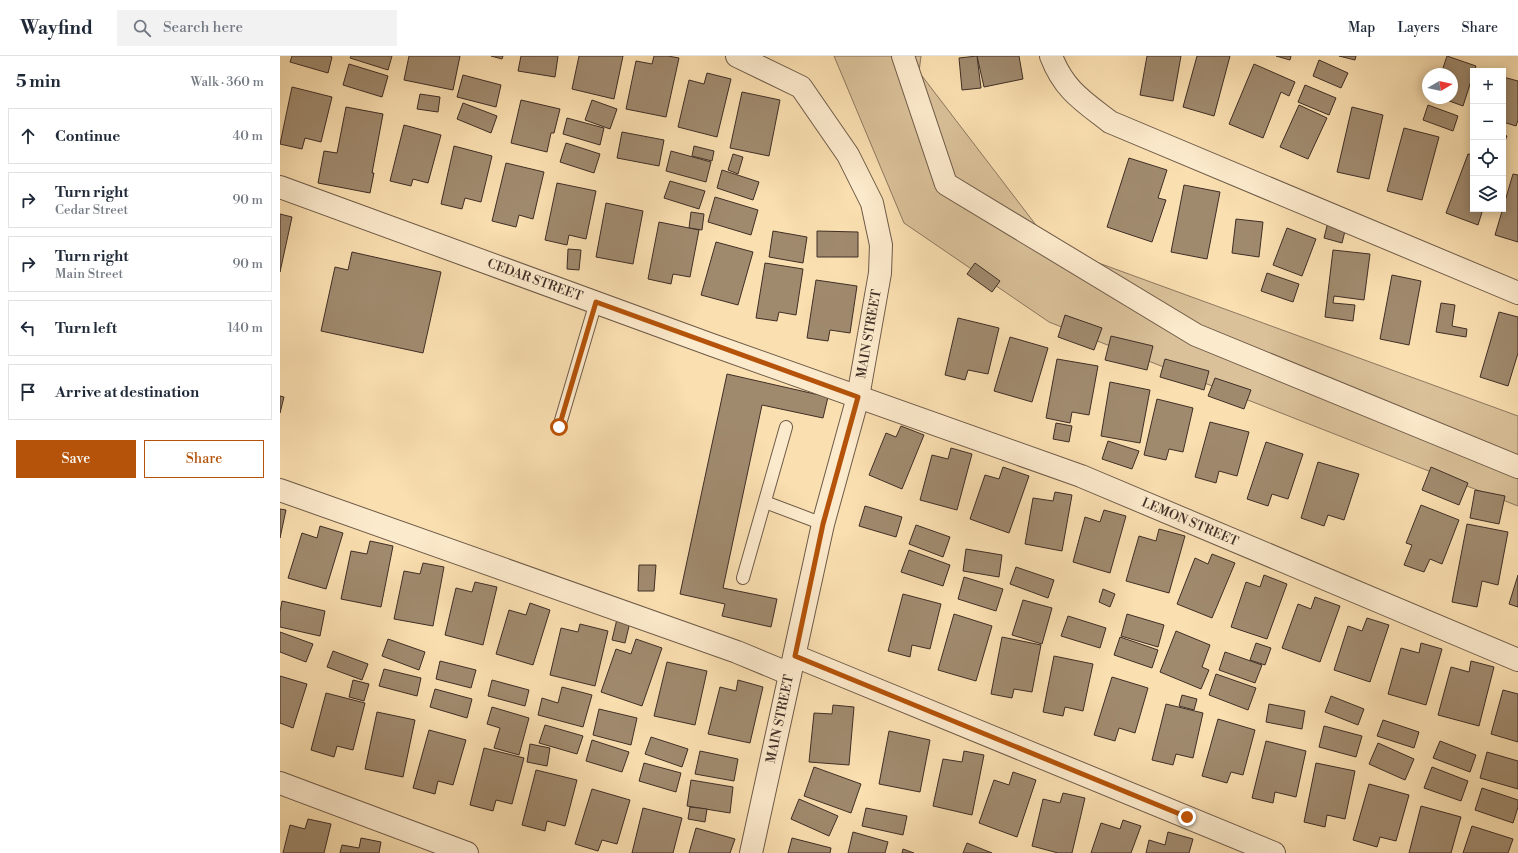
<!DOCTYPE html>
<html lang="en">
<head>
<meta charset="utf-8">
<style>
	:root { --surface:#fff; --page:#f2f2f3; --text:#1f2937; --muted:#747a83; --line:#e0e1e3; --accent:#b45309 }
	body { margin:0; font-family:"Libre Bodoni",serif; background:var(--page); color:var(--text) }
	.controls { position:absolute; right:12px; top:12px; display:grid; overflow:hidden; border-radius:0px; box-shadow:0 2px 10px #0003 }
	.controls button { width:36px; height:36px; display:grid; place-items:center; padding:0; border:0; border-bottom:1px solid var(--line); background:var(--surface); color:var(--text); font:20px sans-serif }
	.compass { position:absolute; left:1142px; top:12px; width:36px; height:36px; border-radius:50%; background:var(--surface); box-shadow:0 2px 10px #0003; rotate:81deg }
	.stop { position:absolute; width:12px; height:12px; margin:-9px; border:3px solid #b45309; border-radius:50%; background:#fff }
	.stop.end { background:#b45309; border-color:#fff; box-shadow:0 1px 4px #0008 }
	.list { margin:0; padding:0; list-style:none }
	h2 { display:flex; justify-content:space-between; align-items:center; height:52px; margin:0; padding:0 16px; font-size:17px }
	h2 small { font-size:13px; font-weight:400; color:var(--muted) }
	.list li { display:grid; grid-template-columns:26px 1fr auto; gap:12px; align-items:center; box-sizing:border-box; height:56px; margin:0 8px 8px; padding:0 8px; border:1px solid var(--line); border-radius:0px }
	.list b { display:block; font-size:15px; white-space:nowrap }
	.list p { margin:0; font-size:13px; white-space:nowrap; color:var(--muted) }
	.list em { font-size:13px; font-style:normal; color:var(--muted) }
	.actions { display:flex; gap:8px; padding:12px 16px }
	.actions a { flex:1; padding:9px 0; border:1px solid var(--accent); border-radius:0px; text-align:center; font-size:14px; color:var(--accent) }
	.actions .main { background:var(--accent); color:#fff }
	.icon { flex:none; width:22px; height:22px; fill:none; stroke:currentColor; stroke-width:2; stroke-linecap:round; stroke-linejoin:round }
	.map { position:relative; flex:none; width:1238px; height:797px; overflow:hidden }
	header { display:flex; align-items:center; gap:24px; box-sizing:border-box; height:56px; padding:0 20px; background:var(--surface); border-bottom:1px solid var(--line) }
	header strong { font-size:19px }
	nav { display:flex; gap:22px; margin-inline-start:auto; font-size:14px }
	.search { width:280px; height:36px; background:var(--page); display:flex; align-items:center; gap:10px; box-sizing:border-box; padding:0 14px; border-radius:0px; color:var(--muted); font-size:15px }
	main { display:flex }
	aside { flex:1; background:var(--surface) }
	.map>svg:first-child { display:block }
	.green { fill:#dac199; stroke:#8c7860 }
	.building { fill:#a08a6e; stroke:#3f2e26 }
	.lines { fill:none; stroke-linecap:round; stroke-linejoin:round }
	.lane-casing { stroke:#6e5a48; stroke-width:14 }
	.street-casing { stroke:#6e5a48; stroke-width:24 }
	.lane { stroke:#fceacc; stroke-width:12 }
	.street { stroke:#fceacc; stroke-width:22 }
	.route { stroke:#b45309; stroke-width:5 }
	.labels { text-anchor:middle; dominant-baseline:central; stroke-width:4; stroke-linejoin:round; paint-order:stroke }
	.street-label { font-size:13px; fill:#3f2e26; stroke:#fceacc }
</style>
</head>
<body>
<header>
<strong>Wayfind</strong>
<div class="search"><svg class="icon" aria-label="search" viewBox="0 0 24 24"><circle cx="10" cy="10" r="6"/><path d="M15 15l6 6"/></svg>Search here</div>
<nav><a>Map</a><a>Layers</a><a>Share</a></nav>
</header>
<main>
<aside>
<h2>5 min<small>Walk · 360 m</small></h2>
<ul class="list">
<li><svg class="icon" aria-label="ahead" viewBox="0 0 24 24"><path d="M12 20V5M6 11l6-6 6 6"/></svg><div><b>Continue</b></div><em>40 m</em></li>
<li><svg class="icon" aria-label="right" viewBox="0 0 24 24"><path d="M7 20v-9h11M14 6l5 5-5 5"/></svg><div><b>Turn right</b><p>Cedar Street</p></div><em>90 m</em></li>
<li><svg class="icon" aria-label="right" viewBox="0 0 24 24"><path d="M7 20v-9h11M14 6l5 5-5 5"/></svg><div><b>Turn right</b><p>Main Street</p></div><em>90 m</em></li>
<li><svg class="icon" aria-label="left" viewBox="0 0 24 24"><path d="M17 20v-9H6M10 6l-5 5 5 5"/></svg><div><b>Turn left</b></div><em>140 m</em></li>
<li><svg class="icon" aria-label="arrive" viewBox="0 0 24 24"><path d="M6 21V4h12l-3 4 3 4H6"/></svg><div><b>Arrive at destination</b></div></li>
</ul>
<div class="actions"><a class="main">Save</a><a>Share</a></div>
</aside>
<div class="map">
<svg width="1238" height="797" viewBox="0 0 1238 797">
	<rect width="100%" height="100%" fill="#fadfb0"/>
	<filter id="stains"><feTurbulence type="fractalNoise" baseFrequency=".005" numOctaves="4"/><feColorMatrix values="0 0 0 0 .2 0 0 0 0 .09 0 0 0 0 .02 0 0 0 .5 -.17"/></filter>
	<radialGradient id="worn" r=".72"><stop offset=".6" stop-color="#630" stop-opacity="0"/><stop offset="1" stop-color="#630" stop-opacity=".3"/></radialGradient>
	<polygon class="green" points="554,0 641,0 639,16 772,190 1238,360 1238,450 769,266 624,167"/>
	<g class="building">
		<polygon points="12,0 50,0 52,1 48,17 10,6"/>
		<polygon points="71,0 112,0 108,14 70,2"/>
		<polygon points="129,0 180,0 173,34 124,24"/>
		<polygon points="211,0 223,0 222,3"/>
		<polygon points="241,0 278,0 275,21 238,15"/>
		<polygon points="299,0 343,0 334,43 292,33"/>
		<polygon points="374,0 388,0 399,2 386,61 346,53 356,5 372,8"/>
		<polygon points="697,0 739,0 743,23 704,31"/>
		<polygon points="697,0 701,32 682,34 679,2"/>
		<polygon points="867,0 901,0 893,45 860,39"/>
		<polygon points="917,0 950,0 934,60 903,51"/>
		<polygon points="996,0 1011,0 1010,4"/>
		<polygon points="1059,0 1076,0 1075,4"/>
		<polygon points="1167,0 1196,10 1194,15 1193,15 1193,19 1183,50 1161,42 1172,42 1172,18 1161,18"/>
		<polygon points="1039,4 1068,17 1061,32 1033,20"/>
		<polygon points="69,8 108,20 102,41 63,29"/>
		<polygon points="974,8 1015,26 1009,40 1001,36 983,82 949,68"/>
		<polygon points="427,17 451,23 437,81 398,71 409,24 424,28"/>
		<polygon points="183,19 221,29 216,51 177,41"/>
		<polygon points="1223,21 1238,25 1238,64 1236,70 1223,66"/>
		<polygon points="1025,29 1056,42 1049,59 1018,46"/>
		<polygon points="12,31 52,41 41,86 25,82 22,93 0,88"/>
		<polygon points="462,36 500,44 489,100 450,92"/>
		<polygon points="140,38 160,41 158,56 137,53"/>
		<polygon points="241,44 280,53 274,77 271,77 267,96 231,87"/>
		<polygon points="312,44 337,53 330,73 305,64"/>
		<polygon points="183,47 217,60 211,77 177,63"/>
		<polygon points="1019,49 1047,62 1028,103 1000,91"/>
		<polygon points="1148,49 1178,60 1173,75 1143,64"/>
		<polygon points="66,51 103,58 92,117 94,117 90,137 38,127 44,95 57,97"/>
		<polygon points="1072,51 1103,59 1089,123 1057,116"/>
		<polygon points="287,62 324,72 320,89 283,78"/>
		<polygon points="124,69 161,79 148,127 133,123 131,130 110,125"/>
		<polygon points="1124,72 1159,81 1142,144 1107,135"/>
		<polygon points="342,76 384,84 379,110 337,102"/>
		<polygon points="1223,78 1227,80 1223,90"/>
		<polygon points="286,87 320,98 314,117 280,106"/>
		<polygon points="174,90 212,100 201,146 185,142 182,153 161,148"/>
		<polygon points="414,90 434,95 432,105 412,100"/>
		<polygon points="391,95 431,106 426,126 386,115"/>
		<polygon points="453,98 463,101 458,118 448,114"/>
		<polygon points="1188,98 1193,99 1193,153 1203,153 1198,169 1166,157"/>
		<polygon points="849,102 887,114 878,142 886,144 872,186 827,171"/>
		<polygon points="226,107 264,116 253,163 239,159 236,171 212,165"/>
		<polygon points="442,114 479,126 473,144 437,132"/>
		<polygon points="1233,118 1238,119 1238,186 1215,179"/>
		<polygon points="390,125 425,135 419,153 384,142"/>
		<polygon points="277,127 316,135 306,183 289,179 287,189 265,184"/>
		<polygon points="904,129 940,136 927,203 891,196"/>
		<polygon points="435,141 478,154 471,179 428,166"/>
		<polygon points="326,147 363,155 353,208 316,201"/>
		<polygon points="411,156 424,158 422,174 409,172"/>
		<polygon points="0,158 12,161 0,216"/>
		<polygon points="956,163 983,166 979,201 952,197"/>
		<polygon points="379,166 419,174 410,221 393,218 391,228 368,223"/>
		<polygon points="1048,166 1066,171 1062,187 1044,182"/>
		<polygon points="1007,172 1036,183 1022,220 993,209"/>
		<polygon points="493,175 527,181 523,207 489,201"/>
		<polygon points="537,175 578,176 578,201 537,201"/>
		<polygon points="436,186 473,196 458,249 421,239"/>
		<polygon points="288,193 301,194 299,214 287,213"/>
		<polygon points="1053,194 1090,198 1084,244 1054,240 1053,247 1075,249 1073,265 1045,261"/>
		<polygon points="72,196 161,216 143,297 41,275 55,211 68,214"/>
		<polygon points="485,207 523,213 516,259 499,256 497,265 476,262"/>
		<polygon points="695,207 720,225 712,236 687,218"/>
		<polygon points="987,217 1019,228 1013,246 981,235"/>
		<polygon points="1112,219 1141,225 1129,289 1100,283"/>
		<polygon points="536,224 577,230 570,277 550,274 548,285 527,282"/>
		<polygon points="1161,247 1175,249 1172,270 1187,273 1186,281 1156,276"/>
		<polygon points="1219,256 1238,261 1238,297 1228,330 1200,321"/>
		<polygon points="785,259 822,272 814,294 778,281"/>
		<polygon points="678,262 719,272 708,318 688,314 685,324 665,319"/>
		<polygon points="831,280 873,290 867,314 825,304"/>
		<polygon points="730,281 768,292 752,346 714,335"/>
		<polygon points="777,303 818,310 809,359 792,356 790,367 766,362"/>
		<polygon points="885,303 929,315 924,334 880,321"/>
		<polygon points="447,318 548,341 543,362 482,349 443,532 497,543 491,571 442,560 445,548 400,538"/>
		<polygon points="935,322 971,334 964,353 928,340"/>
		<polygon points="830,326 870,334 860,387 821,380"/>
		<polygon points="0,340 4,341 0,357"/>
		<polygon points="877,343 913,352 903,396 889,393 886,404 864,399"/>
		<polygon points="930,366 969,376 957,420 939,415 936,427 915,421"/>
		<polygon points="776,367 792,370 789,386 773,383"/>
		<polygon points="621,370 644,379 622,433 589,419 606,377 616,381"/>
		<polygon points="828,385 859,395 852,413 822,403"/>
		<polygon points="986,386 1023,398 1008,443 992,438 988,450 967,443"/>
		<polygon points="671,392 692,398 677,454 640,444 652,399 668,403"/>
		<polygon points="1038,406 1079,418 1064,464 1048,459 1044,470 1021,462"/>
		<polygon points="723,411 749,420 729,477 690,463 705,419 719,423"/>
		<polygon points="1151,411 1188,427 1179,449 1142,434"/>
		<polygon points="1195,434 1225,440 1219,468 1190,462"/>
		<polygon points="775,436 792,439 782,495 745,488 753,442 773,445"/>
		<polygon points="1141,449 1179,464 1162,508 1150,503 1144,516 1124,509 1132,489 1126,487"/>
		<polygon points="585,450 622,461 616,481 579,470"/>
		<polygon points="0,453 6,454 0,482"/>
		<polygon points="824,454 846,460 830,517 793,506 805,461 820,466"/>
		<polygon points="1187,468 1228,476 1218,529 1202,525 1197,551 1172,546"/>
		<polygon points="636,469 670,481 663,501 629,488"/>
		<polygon points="40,470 63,477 46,533 8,522 22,477 37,482"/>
		<polygon points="879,473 905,480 889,537 846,525 859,480 876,485"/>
		<polygon points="90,485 113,490 101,551 61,543 71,495 87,498"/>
		<polygon points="686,493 722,499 719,521 683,515"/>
		<polygon points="629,494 670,509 663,530 621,516"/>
		<polygon points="932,498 955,507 932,562 897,548 915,502 928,508"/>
		<polygon points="143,507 164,511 153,570 114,563 124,515 140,518"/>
		<polygon points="359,509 376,509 374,535 358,535"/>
		<polygon points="736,511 774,524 768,542 730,528"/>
		<polygon points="984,519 1007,528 987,583 951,571 966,526 980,531"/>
		<polygon points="1238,519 1238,551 1229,548"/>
		<polygon points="684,521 723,533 716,555 678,543"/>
		<polygon points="195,526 217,531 203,589 165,579 176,532 192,536"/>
		<polygon points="823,533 835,538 830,551 819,546"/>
		<polygon points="623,538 661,548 650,593 632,589 630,601 608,595"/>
		<polygon points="1035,541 1060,550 1040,606 1002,592 1018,548 1031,553"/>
		<polygon points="743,544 772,552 762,588 732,579"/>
		<polygon points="2,545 45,555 40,580 0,571 0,556"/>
		<polygon points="250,547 270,554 253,609 216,598 229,554 246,559"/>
		<polygon points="674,558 712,570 696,625 658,614"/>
		<polygon points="847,558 884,569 878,591 841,580"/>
		<polygon points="788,560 826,572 820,592 781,580"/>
		<polygon points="1087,562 1109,569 1090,626 1054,614 1068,570 1082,575"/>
		<polygon points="337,563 350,566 345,587 332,584"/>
		<polygon points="300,568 328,575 315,630 270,619 281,572 298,576"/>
		<polygon points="896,575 930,589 922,611 929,614 921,633 880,616"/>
		<polygon points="0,576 33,588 26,606 0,596"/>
		<polygon points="722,581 761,589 752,636 734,633 732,642 711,638"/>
		<polygon points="840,581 878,594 872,612 834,599"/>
		<polygon points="108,583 145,596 139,614 102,600"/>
		<polygon points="356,583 382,592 362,650 321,636 336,593 351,598"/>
		<polygon points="976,587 991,592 985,609 970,604"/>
		<polygon points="1141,587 1162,593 1146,649 1108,638 1121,592 1139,597"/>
		<polygon points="53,595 88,608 82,624 47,611"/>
		<polygon points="945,596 982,609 975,627 939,614"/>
		<polygon points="774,600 813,608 803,655 785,651 783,660 763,656"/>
		<polygon points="160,605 196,614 191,632 156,623"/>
		<polygon points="1191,605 1214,611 1199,670 1158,659 1171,611 1189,616"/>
		<polygon points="387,606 427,615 415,669 374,660"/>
		<polygon points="104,613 141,622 137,640 99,630"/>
		<polygon points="936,618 976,632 968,654 929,639"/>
		<polygon points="0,620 27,628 13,672 0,667"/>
		<polygon points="832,621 868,632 855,677 839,672 835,685 814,679"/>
		<polygon points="73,624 89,628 84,645 69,641"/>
		<polygon points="212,624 249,634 245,650 208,640"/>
		<polygon points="458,624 483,631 470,687 428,678 440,631 456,635"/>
		<polygon points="282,631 312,639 303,671 258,659 262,642 278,647"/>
		<polygon points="155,633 192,643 187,662 150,651"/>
		<polygon points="1223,634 1238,638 1238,686 1211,678"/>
		<polygon points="46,637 85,647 73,694 57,690 54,701 31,694"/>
		<polygon points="902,639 917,643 914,654 899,650"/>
		<polygon points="1051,640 1084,653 1078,669 1045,656"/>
		<polygon points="886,648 923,657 913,702 896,698 893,709 872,704"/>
		<polygon points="989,648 1025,655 1022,673 986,666"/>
		<polygon points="553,649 574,651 569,709 529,706 534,657 552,658"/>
		<polygon points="212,651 249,662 239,699 214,692 220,672 207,668"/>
		<polygon points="319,653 357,662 351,689 313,679"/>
		<polygon points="97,656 135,664 123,721 85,713"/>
		<polygon points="938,663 975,674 963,719 951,716 947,727 922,720"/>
		<polygon points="1103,664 1139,676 1134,692 1097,680"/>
		<polygon points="265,669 303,680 297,698 259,687"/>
		<polygon points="1044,670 1082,680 1076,701 1039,691"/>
		<polygon points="149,674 186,684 173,729 158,725 155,738 133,732"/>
		<polygon points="609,675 650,684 640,736 599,728"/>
		<polygon points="371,681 408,693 402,711 365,698"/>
		<polygon points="312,684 349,696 342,716 306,705"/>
		<polygon points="986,685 1026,695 1016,741 995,736 993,747 972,742"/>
		<polygon points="1160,685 1196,699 1190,716 1153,702"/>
		<polygon points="1098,687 1134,703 1125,724 1089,708"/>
		<polygon points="250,688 270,692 267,710 247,706"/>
		<polygon points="204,692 244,702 232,748 216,744 213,755 190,749"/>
		<polygon points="420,695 458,703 454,725 415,718"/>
		<polygon points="684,695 704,699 692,759 653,750 663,703 682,706"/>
		<polygon points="1207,696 1238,705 1238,733 1200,722"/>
		<polygon points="364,707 401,717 396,736 359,725"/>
		<polygon points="1036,707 1075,715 1065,763 1047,759 1045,771 1024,766"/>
		<polygon points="534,711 581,728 571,757 524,740"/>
		<polygon points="1152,711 1188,725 1181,745 1144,732"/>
		<polygon points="256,714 297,724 285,770 267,765 265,775 242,769"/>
		<polygon points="733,716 756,724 737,781 699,767 714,724 729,729"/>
		<polygon points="411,724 453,731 450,757 407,750"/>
		<polygon points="1089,728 1129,739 1116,785 1100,781 1097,791 1073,784"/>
		<polygon points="1202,732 1238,744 1238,751 1233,767 1195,754"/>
		<polygon points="312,733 350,744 337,788 322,784 318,795 295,788"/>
		<polygon points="783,737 805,742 792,797 778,797 752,790 763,743 780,747"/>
		<polygon points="519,743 558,760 549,780 511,763"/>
		<polygon points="1141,750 1181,761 1171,797 1129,797"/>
		<polygon points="410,751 427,753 425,766 408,763"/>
		<polygon points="363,752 402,762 393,797 352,797"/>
		<polygon points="586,752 627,760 623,779 582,770"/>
		<polygon points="28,763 51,768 44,797 3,797 10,769 25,773"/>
		<polygon points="843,764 861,770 851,797 811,797 821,767 840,773"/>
		<polygon points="1192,770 1233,783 1228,797 1183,797"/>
		<polygon points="416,772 455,783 450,797 409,797"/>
		<polygon points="573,776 608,786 605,797 568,797"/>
		<polygon points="888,776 913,783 909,797 866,797 869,784 885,789"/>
		<polygon points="81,782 101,786 99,797 60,797 62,789 79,792"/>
		<polygon points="512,782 551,792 550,797 508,797"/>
		<polygon points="687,787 712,797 683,797"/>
		<polygon points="623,793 634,797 622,797"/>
	</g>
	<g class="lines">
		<g class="lane-casing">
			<g id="lane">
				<polyline points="279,371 316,246"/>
				<polyline points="485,446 543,468"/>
				<polyline points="463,522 506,371"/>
			</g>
		</g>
		<g class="street-casing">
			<g id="street">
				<polyline points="457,0 521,31 568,99 592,147 601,189 600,217 578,341 543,468 471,797"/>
				<polyline points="623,0 666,128 916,279 1238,411"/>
				<path d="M771,0C784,34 803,45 830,66L1238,237"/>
				<polyline points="0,131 432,289 801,420 1238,604"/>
				<polyline points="0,434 457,596 510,618"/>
				<polyline points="515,600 994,797"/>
				<polyline points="0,727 187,797"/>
			</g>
		</g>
		<use href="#lane" class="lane"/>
		<use href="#street" class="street"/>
	</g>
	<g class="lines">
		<polyline class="route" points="279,371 316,246 578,341 543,468 515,600 907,761"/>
	</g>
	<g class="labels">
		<g class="street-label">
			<text transform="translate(255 224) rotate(20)">CEDAR STREET</text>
			<text transform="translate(589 278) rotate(-80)">MAIN STREET</text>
			<text transform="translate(910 466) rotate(23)">LEMON STREET</text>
			<text transform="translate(500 663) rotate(-78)">MAIN STREET</text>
		</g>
	</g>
	<rect width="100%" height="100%" filter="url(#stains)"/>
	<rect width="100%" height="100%" fill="url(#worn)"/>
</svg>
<div class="controls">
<button>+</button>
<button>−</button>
<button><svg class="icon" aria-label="locate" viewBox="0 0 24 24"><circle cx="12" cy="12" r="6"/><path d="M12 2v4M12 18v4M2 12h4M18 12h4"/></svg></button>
<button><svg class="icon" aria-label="layers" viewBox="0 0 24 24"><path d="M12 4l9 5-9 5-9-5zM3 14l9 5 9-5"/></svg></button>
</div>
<svg class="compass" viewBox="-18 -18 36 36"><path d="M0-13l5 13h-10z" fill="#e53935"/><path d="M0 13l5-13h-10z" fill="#747a83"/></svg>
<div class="stop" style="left:279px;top:371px"></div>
<div class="stop end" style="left:907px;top:761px"></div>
</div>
</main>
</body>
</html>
